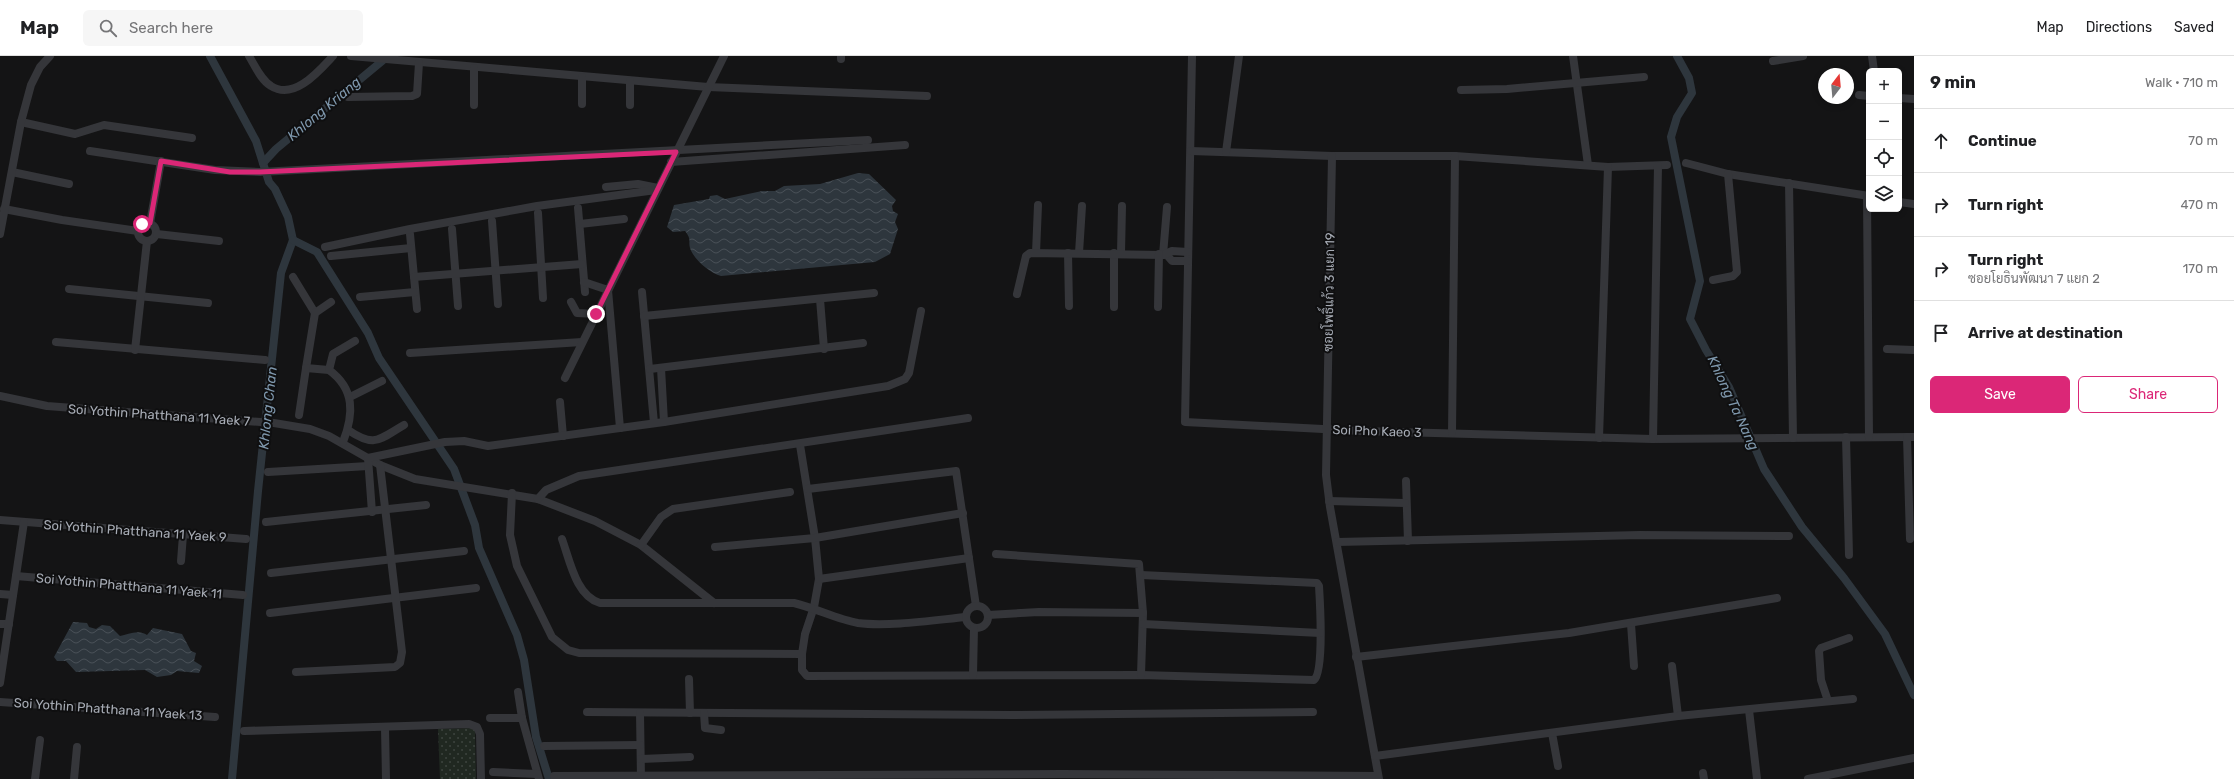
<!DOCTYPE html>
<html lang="en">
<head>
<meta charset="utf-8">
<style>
	:root { --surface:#fff; --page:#f6f6f6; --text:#202124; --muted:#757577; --line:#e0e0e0; --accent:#db2777 }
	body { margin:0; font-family:Rubik,Sarabun,sans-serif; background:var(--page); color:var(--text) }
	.controls { position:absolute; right:12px; top:12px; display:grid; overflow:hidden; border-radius:6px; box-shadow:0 2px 6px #0003 }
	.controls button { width:36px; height:36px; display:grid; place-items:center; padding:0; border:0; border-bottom:1px solid var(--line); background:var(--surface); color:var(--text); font:20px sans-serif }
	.compass { position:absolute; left:1818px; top:12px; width:36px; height:36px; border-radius:50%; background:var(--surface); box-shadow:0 2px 6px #0003; rotate:16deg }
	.stop { position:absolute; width:12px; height:12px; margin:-9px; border:3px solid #db2777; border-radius:50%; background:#fff }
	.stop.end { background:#db2777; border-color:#fff; box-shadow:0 1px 4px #0008 }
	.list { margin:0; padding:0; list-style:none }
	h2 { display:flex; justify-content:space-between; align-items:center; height:52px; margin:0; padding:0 16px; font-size:17px }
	h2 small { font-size:13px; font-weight:400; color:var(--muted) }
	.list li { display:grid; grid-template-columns:26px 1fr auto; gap:12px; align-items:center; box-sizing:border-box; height:64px; padding:0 16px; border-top:1px solid var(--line) }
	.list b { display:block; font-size:15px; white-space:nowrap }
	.list p { margin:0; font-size:13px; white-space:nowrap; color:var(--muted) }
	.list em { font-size:13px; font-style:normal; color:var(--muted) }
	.actions { display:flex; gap:8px; padding:12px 16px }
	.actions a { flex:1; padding:9px 0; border:1px solid var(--accent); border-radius:6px; text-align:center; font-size:14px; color:var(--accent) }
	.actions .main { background:var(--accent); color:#fff }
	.icon { flex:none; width:22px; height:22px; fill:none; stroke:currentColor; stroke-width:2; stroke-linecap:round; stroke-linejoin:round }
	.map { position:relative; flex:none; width:1914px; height:723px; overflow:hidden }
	header { display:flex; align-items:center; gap:24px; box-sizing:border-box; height:56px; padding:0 20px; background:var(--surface); border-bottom:1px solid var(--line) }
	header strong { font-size:19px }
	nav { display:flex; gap:22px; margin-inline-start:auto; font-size:14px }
	.search { width:280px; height:36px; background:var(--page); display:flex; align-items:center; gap:10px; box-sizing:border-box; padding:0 14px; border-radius:6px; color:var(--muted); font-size:15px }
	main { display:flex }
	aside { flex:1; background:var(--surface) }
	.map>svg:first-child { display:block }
	.garden { fill:url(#garden-dots) }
	.water { fill:url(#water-waves) }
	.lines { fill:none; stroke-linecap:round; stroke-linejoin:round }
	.canal { stroke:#2e363d; stroke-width:8 }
	.minor { stroke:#35363a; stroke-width:8 }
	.route { stroke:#db2777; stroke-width:5 }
	.labels { text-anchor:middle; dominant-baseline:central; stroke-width:4; stroke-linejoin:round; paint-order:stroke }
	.street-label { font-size:13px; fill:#a6abb4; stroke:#0f0f10 }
	.water-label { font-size:14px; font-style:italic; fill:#7f98ad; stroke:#0f0f10 }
</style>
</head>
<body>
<header>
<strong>Map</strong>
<div class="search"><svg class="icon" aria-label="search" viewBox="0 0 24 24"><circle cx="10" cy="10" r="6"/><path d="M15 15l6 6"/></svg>Search here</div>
<nav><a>Map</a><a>Directions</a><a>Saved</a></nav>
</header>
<main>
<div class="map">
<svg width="1914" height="723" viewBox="0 0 1914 723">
	<defs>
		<pattern id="garden-dots" width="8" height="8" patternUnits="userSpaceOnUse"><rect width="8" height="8" fill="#202821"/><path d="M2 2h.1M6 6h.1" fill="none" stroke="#3d443f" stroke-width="1.8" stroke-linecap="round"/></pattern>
		<pattern id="water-waves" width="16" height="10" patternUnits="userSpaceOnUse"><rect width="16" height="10" fill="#2e363d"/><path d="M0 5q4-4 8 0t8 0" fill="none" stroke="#495057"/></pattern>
	</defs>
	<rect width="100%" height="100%" fill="#141415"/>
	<polygon class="garden" points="475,672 476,723 440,723 438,673"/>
	<g class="water">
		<path d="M858,117L869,118L896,144L892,150L893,155L898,158L895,166L898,173L890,198L875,206L721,220C710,217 694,204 690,192C688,184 692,184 685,175L673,176L667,171L674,149L709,143L710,140L717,139L725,143L762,135H775L784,130L820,128Z"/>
		<path d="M73,566L87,567L89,571L96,573L102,569L110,570L120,580C128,578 139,573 147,579L153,572L182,578L191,595L196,597L194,605L202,610L199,617L177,615L171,619L157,621L145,614L76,616L66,605H57L54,601Z"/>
	</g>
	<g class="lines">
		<g class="canal">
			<polyline points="210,0 256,85 269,126 275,133 288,161 293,184 281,217 258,435 232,723"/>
			<polyline points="1677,0 1689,22 1692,37 1677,61 1671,81 1700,225 1690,263 1706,294 1729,331 1764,413 1802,471 1844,522 1885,578 1914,639"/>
			<polyline points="263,107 276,93 387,1"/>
			<polyline points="293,184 317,196 368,277 379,302 454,413 475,469 479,492 517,579 524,604 536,681 549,723"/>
		</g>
		<g class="minor">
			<path d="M249,0C255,10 261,24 271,30C294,45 319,15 333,0"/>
			<polyline points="351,0 708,31 927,40"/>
			<polyline points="1192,0 1185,366 1361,375 1653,383 1914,381"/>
			<polyline points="1573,0 1588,109"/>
			<polyline points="1872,0 1874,15"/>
			<polyline points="841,3 841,0"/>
			<polyline points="1773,5 1803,0"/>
			<polyline points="474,12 474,49"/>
			<polyline points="1461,34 1507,33 1644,21"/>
			<polyline points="1859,39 1869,40"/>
			<polyline points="348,41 412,40 417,38 419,7"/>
			<polyline points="1899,42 1914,43"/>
			<polyline points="582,48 582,21"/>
			<polyline points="630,49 630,25"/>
			<polyline points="21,66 75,78 104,69 192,82"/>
			<polyline points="90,95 215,114 260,116 868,84"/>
			<polyline points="1191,95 1332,100 1455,100 1608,111 1667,109"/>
			<polyline points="1226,96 1239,0"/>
			<polyline points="1332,100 1326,419 1330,451 1379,723"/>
			<polyline points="671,106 905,89"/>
			<polyline points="1686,107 1728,118 1869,140"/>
			<polyline points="12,116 69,128"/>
			<polyline points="1789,127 1793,382"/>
			<polyline points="606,131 638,128 658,132"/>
			<polyline points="1867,140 1869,381"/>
			<polyline points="1899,146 1914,148"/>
			<polyline points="578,152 585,236"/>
			<polyline points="4,153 62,164 138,175"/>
			<polyline points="538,157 543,242"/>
			<polyline points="492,165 498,248"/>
			<circle cx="147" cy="176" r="9"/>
			<polyline points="150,167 161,105"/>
			<polyline points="580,168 624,163"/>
			<polyline points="452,173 458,250"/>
			<polyline points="0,178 21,66 31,29 40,11 50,0"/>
			<polyline points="157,178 219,185"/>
			<polyline points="410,178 417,253"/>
			<polyline points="325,191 410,173 537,150 656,134"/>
			<polyline points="1036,197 1038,149"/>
			<polyline points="1068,197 1069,250"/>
			<polyline points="1079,197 1082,150"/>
			<polyline points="1114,197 1114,251"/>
			<polyline points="1121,197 1122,150"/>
			<polyline points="1166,198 1172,205 1188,205"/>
			<polyline points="1163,199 1167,151"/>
			<polyline points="331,200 411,192"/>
			<polyline points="293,221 315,257"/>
			<polyline points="414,221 582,208"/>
			<polyline points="1713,224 1733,220 1737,216 1728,118"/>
			<polyline points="584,226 608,234 620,372"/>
			<polyline points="69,233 208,247"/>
			<polyline points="642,236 654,367"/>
			<polyline points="1017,238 1026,200 1030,197 1163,199 1172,195 1188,196"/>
			<polyline points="360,241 415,236"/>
			<polyline points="820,243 824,293"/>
			<polyline points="571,246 577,257 596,258"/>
			<polyline points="1158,251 1159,198"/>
			<polyline points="644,260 874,237"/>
			<polyline points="56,286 265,304"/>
			<polyline points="1887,293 1914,294"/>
			<polyline points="135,294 147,185"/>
			<polyline points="410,297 582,286"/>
			<polyline points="661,312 664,366"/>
			<polyline points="650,313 863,287"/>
			<polyline points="329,314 306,312 315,257 331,246"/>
			<polyline points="565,322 724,0"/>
			<polyline points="0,340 47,350 274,367 310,373 329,380 380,409 415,423 538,443 595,465 641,489 714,547"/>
			<polyline points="350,341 382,325"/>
			<polyline points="560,346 563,380"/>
			<polyline points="299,359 306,312"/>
			<path d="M348,374C375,392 378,384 404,369"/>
			<polyline points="1452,377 1455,100"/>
			<polyline points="1846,381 1849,499"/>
			<polyline points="1907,381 1910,483"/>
			<polyline points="1599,382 1608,111"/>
			<polyline points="1653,383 1658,110"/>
			<path d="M343,386C354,358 355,333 329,314L333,298L355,285"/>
			<path d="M800,389L815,482L819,523L814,551L805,578L802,598V614L807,620L1141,619L1314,624C1324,616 1320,546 1319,530L1317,527L1141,519"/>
			<polyline points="268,416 368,410"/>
			<polyline points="1406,425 1408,485"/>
			<polyline points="808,433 956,415 976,550"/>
			<polyline points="512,437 510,479 517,510 552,581 568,594 579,597 802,598"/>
			<polyline points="538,443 546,434 579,420 968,362"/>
			<polyline points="1329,445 1405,447"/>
			<polyline points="372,456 368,402 445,386 464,385 488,390 664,366 888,330 905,323 909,317 921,255"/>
			<polyline points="0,464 246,483"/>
			<polyline points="266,466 426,449"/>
			<path d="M562,483C570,505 576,540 600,547H794C815,552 839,564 858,567C888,571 935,564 966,561"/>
			<polyline points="1337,486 1640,479 1789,480"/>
			<polyline points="641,489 661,461 673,453 790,436"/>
			<polyline points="715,491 815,482 963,457"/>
			<polyline points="996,498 1139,508 1143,557 1141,619"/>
			<polyline points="181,505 183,479"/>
			<polyline points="271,517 464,495"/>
			<polyline points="16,520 243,539"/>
			<polyline points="819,523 969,502"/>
			<polyline points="0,538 13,539"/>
			<circle cx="977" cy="561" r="11"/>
			<polyline points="270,557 476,532"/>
			<polyline points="988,559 1039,556 1143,557"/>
			<polyline points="0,568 9,568"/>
			<polyline points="1143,568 1320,577"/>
			<polyline points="1631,568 1634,610"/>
			<polyline points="1356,601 1569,577 1777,542"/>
			<polyline points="1672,610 1678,660"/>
			<polyline points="296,616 395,611 400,607 402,596 380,409"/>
			<polyline points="973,619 974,572"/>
			<polyline points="689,623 690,657"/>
			<polyline points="0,627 24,466"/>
			<polyline points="518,636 522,662 539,723"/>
			<polyline points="1828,645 1821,624 1819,595 1821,592 1849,582"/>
			<polyline points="0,646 215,661"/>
			<polyline points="1749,654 1757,723"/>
			<polyline points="587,656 1011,659 1313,656"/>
			<polyline points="640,657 641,723"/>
			<polyline points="704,657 705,672 721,674"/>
			<polyline points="490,662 522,662"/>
			<polyline points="385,672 386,723"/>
			<polyline points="244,675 469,668 477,671 480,678 481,723"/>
			<polyline points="1552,677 1558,710"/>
			<polyline points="544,690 640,689"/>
			<polyline points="1375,700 1678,660 1853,643"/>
			<polyline points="641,703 690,701"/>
			<polyline points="493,716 537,718"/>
			<polyline points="1703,717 1704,723"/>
			<polyline points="554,720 1062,718 1378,720"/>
			<polyline points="35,723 40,684"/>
			<polyline points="74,723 77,691"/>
			<polyline points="1808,723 1914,702"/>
		</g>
	</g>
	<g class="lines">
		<polyline class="route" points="142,168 150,167 161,105 230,116 260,116 676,96 596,258"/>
	</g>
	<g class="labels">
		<g class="street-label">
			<text transform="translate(1329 236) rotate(-89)">ซอยโพธิ์แก้ว 3 แยก 19</text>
			<text transform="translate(159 359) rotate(4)">Soi Yothin Phatthana 11 Yaek 7</text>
			<text transform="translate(1377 375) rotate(2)">Soi Pho Kaeo 3</text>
			<text transform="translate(135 475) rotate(4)">Soi Yothin Phatthana 11 Yaek 9</text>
			<text transform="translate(129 530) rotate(5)">Soi Yothin Phatthana 11 Yaek 11</text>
			<text transform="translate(108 653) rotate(4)">Soi Yothin Phatthana 11 Yaek 13</text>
		</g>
		<g class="water-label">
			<text transform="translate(324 53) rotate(-40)">Khlong Kriang</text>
			<text transform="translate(1733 347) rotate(65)">Khlong Ta Nang</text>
			<text transform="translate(268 352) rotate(-84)">Khlong Chan</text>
		</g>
	</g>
</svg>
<div class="controls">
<button>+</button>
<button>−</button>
<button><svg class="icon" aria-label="locate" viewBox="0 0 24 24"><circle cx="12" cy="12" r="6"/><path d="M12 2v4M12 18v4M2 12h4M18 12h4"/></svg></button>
<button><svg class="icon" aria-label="layers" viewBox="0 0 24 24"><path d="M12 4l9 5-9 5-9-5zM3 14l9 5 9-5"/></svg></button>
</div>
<svg class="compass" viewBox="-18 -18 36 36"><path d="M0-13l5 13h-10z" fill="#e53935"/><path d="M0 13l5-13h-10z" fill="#757577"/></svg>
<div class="stop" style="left:142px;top:168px"></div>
<div class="stop end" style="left:596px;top:258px"></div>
</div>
<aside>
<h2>9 min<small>Walk · 710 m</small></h2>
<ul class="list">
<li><svg class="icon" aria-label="ahead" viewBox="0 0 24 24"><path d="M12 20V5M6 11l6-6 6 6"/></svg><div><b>Continue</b></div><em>70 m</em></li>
<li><svg class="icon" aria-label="right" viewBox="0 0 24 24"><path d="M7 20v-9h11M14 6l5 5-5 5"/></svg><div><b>Turn right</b></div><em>470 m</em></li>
<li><svg class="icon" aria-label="right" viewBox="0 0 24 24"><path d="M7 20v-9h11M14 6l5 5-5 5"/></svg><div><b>Turn right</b><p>ซอยโยธินพัฒนา 7 แยก 2</p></div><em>170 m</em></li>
<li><svg class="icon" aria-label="arrive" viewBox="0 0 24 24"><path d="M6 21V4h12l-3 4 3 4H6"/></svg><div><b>Arrive at destination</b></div></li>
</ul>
<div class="actions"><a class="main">Save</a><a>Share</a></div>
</aside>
</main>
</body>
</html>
